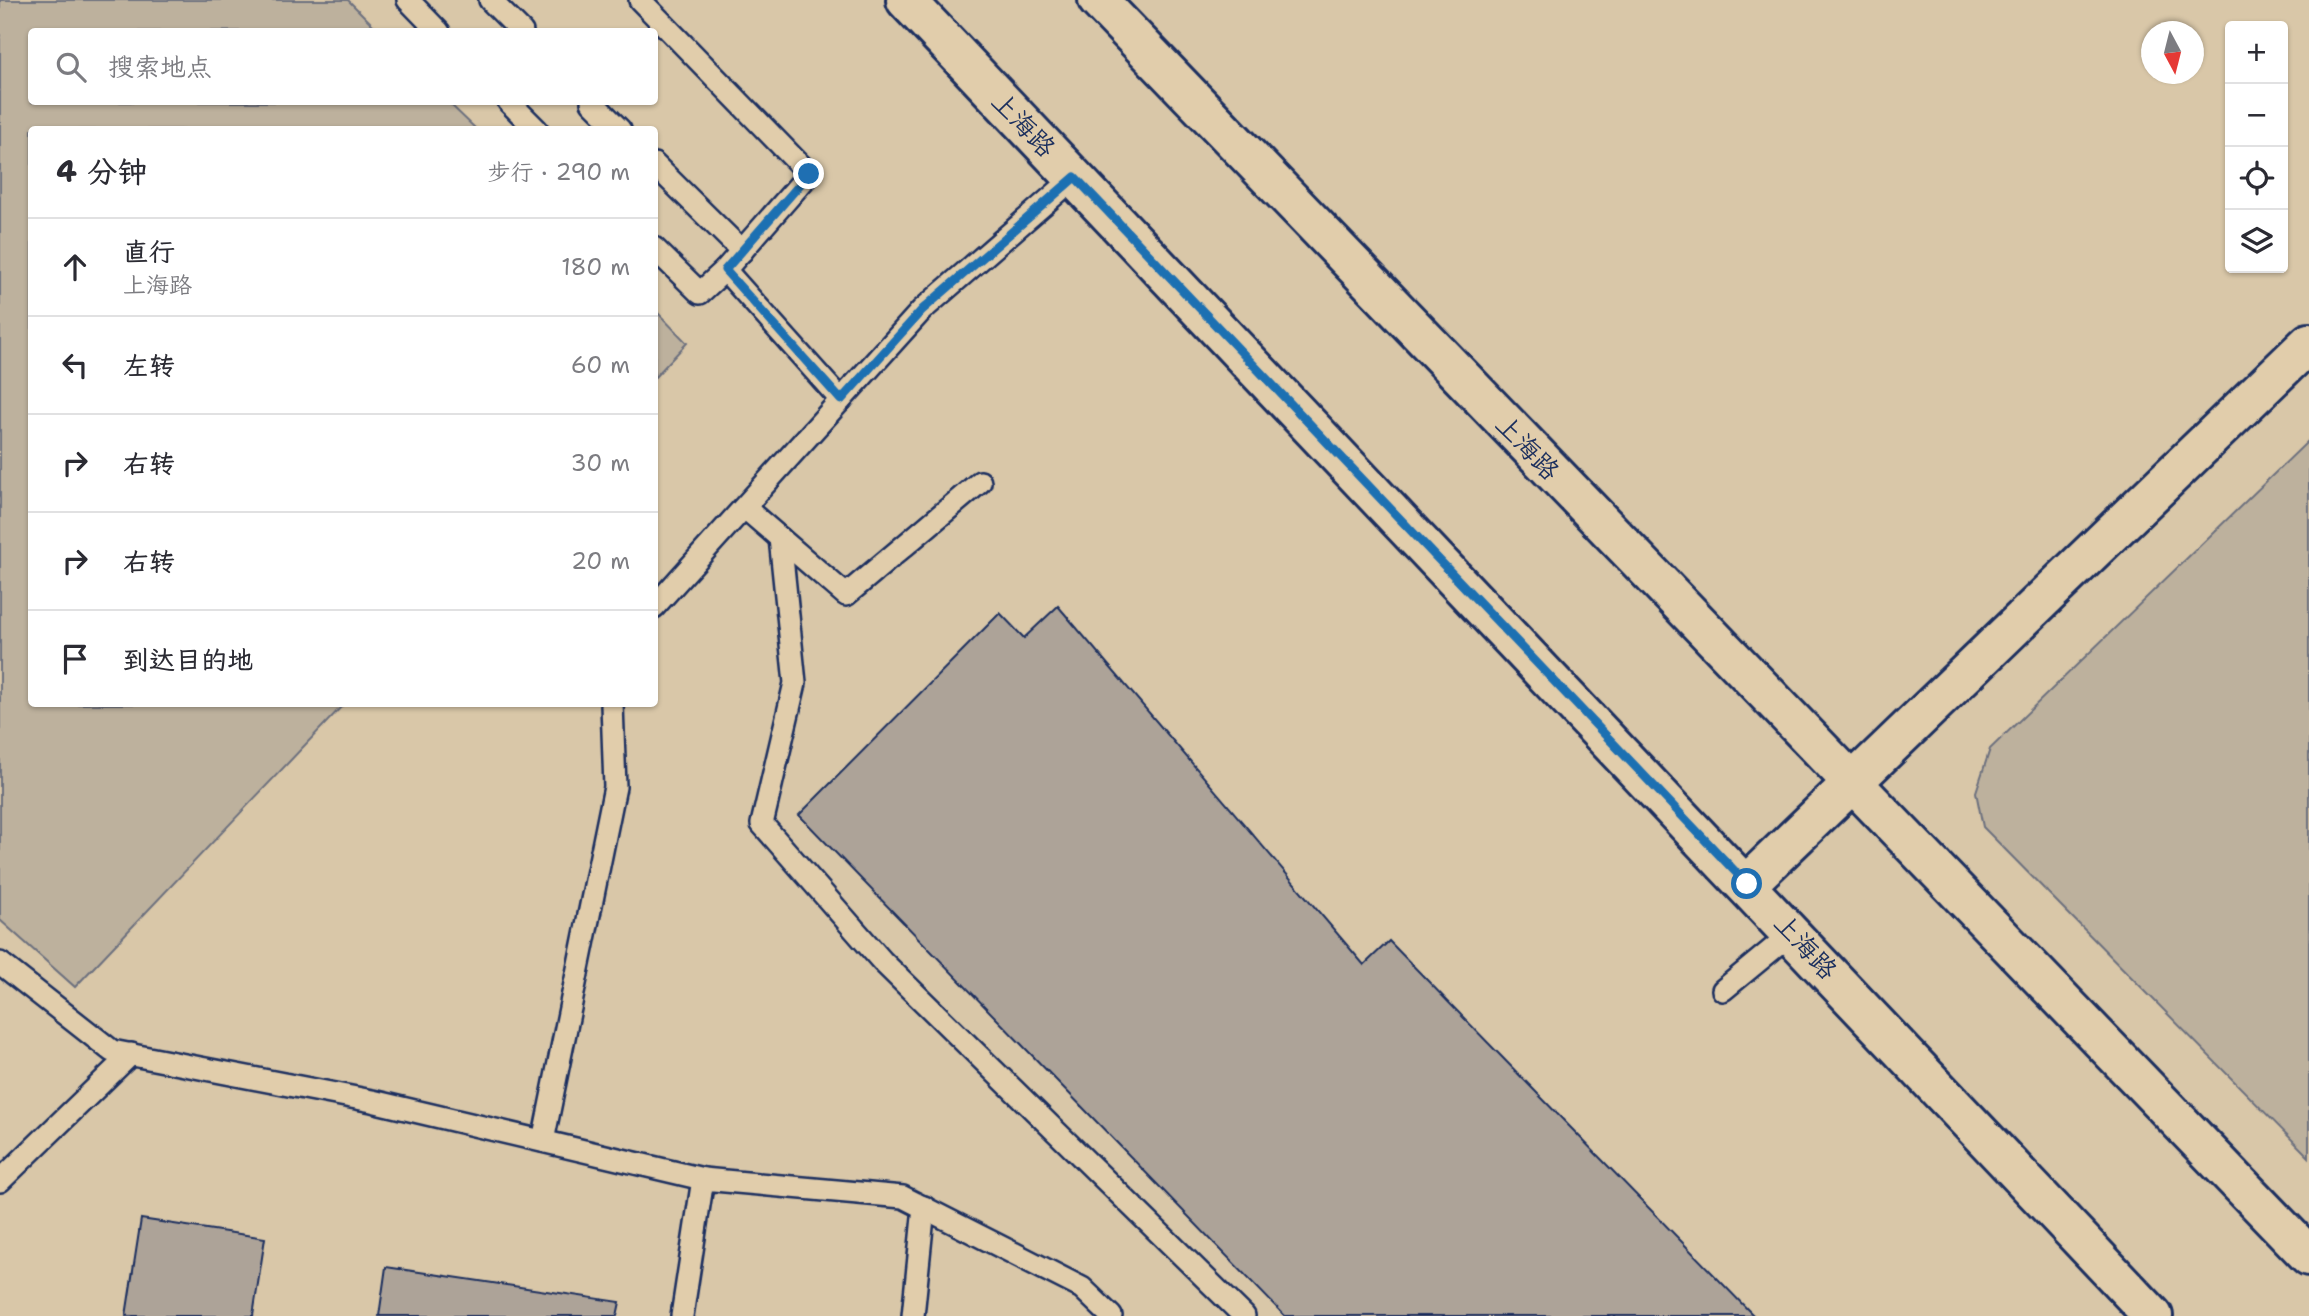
<!DOCTYPE html>
<html lang="zh">
<head>
<meta charset="utf-8">
<style>
	:root { --surface:#fff; --page:#f7f7f7; --text:#2b2b33; --muted:#7c7c81; --line:#e1e1e2 }
	body { margin:0; font-family:"Shantell Sans","LXGW WenKai TC",sans-serif; background:var(--page); color:var(--text) }
	.controls { position:absolute; right:21px; top:21px; display:grid; overflow:hidden; border-radius:7px; box-shadow:0 2px 5px #0004 }
	.controls button { width:63px; height:63px; display:grid; place-items:center; padding:0; border:0; border-bottom:2px solid var(--line); background:var(--surface); color:var(--text); font:35px sans-serif }
	.compass { position:absolute; left:2141px; top:21px; width:63px; height:63px; border-radius:50%; background:var(--surface); box-shadow:0 2px 5px #0004; rotate:173deg }
	.stop { position:absolute; width:21px; height:21px; margin:-16px; border:5px solid #1f6fb2; border-radius:50%; background:#fff }
	.stop.end { background:#1f6fb2; border-color:#fff; box-shadow:0 2px 7px #0008 }
	.list { margin:0; padding:0; list-style:none }
	h2 { display:flex; justify-content:space-between; align-items:center; height:91px; margin:0; padding:0 28px; font-size:30px }
	h2 small { font-size:23px; font-weight:400; color:var(--muted) }
	.list li { display:grid; grid-template-columns:46px 1fr auto; gap:21px; align-items:center; box-sizing:border-box; height:98px; padding:0 28px; border-top:2px solid var(--line) }
	.list b { display:block; font-size:26px; white-space:nowrap }
	.list p { margin:0; font-size:23px; white-space:nowrap; color:var(--muted) }
	.list em { font-size:23px; font-style:normal; color:var(--muted) }
	.icon { flex:none; width:38px; height:38px; fill:none; stroke:currentColor; stroke-width:2; stroke-linecap:round; stroke-linejoin:round }
	.map { position:relative; flex:none; width:2309px; height:1316px; overflow:hidden }
	.search { position:absolute; background:var(--surface); box-shadow:0 2px 5px #0004; left:28px; top:28px; width:630px; height:77px; display:flex; align-items:center; gap:18px; box-sizing:border-box; padding:0 24px; border-radius:7px; color:var(--muted); font-size:26px }
	.panel { position:absolute; background:var(--surface); box-shadow:0 2px 5px #0004; left:28px; top:126px; width:630px; height:581px; border-radius:7px }
	.map>svg:first-child { display:block }
	.green { fill:#bdb19d; stroke:#6c707e; stroke-width:2 }
	.building { fill:#ada398; stroke:#1b2f5e; stroke-width:2 }
	.lines { fill:none; stroke-linecap:round; stroke-linejoin:round }
	.service-casing { stroke:#1b2f5e; stroke-width:26 }
	.minor-casing { stroke:#1b2f5e; stroke-width:44 }
	.tertiary-casing { stroke:#1b2f5e; stroke-width:44 }
	.service { stroke:#e1cdab; stroke-width:21 }
	.minor { stroke:#e1cdab; stroke-width:38 }
	.tertiary { stroke:#e1cdab; stroke-width:38 }
	.route { stroke:#1f6fb2; stroke-width:9 }
	.labels { text-anchor:middle; dominant-baseline:central; stroke-width:5; stroke-linejoin:round; paint-order:stroke }
	.street-label { font-size:26px; fill:#1b2f5e; stroke:#e1cdab }
</style>
</head>
<body>
<div class="map">
<svg width="2309" height="1316" viewBox="0 0 2309 1316">
	<rect width="100%" height="100%" fill="#d9c7a8"/>
	<filter id="ink" filterUnits="userSpaceOnUse"><feTurbulence type="fractalNoise" baseFrequency=".0143" numOctaves="2"/><feDisplacementMap in="SourceGraphic" scale="14" xChannelSelector="R" yChannelSelector="G"/><feConvolveMatrix kernelMatrix="1 2 1 2 8 2 1 2 1" color-interpolation-filters="sRGB"/></filter>
	<g filter="url(#ink)">
		<g class="green">
			<polygon points="0,0 348,0 379,31 32,32 32,102 448,102 476,129 32,130 32,704 344,704 75,987 0,920"/>
			<polygon points="655,310 687,343 655,377 654,377"/>
			<polygon points="2309,440 2309,1157 1983,827 1976,792 1990,749"/>
		</g>
		<g class="building">
			<polygon points="1058,606 1364,965 1389,941 1754,1316 1285,1316 799,815 1000,613 1024,638"/>
			<polygon points="141,1219 265,1238 253,1316 126,1316"/>
			<polygon points="386,1267 620,1302 617,1316 379,1316"/>
		</g>
		<g class="lines">
			<g class="service-casing">
				<g id="service">
					<polyline points="408,0 439,32"/>
					<polyline points="490,0 522,32"/>
					<polyline points="640,0 809,174 725,270 841,400"/>
					<polyline points="509,102 537,130"/>
					<polyline points="592,102 620,130"/>
					<polyline points="654,164 742,251"/>
					<polyline points="654,248 700,293 725,270"/>
					<polyline points="745,508 846,595 980,482"/>
					<polyline points="780,538 795,683 762,824 882,961 1244,1316"/>
					<polyline points="654,607 922,310 1075,177"/>
					<polyline points="0,963 112,1051 372,1101 703,1179"/>
					<polyline points="1723,990 1792,933"/>
					<polyline points="543,1141 615,787 612,704"/>
					<polyline points="0,1181 131,1054"/>
					<polyline points="682,1316 703,1179 903,1197 1082,1288 1111,1316"/>
					<polyline points="913,1316 924,1207"/>
				</g>
			</g>
			<g class="minor-casing">
				<polyline id="minor" points="1747,884 2309,343"/>
			</g>
			<g class="tertiary-casing">
				<g id="tertiary">
					<polyline points="906,0 2153,1316"/>
					<polyline points="1098,0 2309,1256"/>
				</g>
			</g>
			<use href="#service" class="service"/>
			<use href="#minor" class="minor"/>
			<use href="#tertiary" class="tertiary"/>
		</g>
	</g>
	<g class="lines" filter="url(#ink)">
		<polyline class="route" points="809,174 725,270 841,400 922,310 1075,177 1747,884"/>
	</g>
	<g class="labels">
		<g class="street-label">
			<text transform="translate(1024 124) rotate(46)">上海路</text>
			<text transform="translate(1528 447) rotate(46)">上海路</text>
			<text transform="translate(1806 946) rotate(47)">上海路</text>
		</g>
	</g>
</svg>
<div class="controls">
<button>+</button>
<button>−</button>
<button><svg class="icon" aria-label="locate" viewBox="0 0 24 24"><circle cx="12" cy="12" r="6"/><path d="M12 2v4M12 18v4M2 12h4M18 12h4"/></svg></button>
<button><svg class="icon" aria-label="layers" viewBox="0 0 24 24"><path d="M12 4l9 5-9 5-9-5zM3 14l9 5 9-5"/></svg></button>
</div>
<svg class="compass" viewBox="-18 -18 36 36"><path d="M0-13l5 13h-10z" fill="#e53935"/><path d="M0 13l5-13h-10z" fill="#7c7c81"/></svg>
<div class="stop" style="left:1747px;top:884px"></div>
<div class="stop end" style="left:809px;top:174px"></div>
<div class="search"><svg class="icon" aria-label="search" viewBox="0 0 24 24"><circle cx="10" cy="10" r="6"/><path d="M15 15l6 6"/></svg>搜索地点</div>
<section class="panel">
<h2>4 分钟<small>步行 · 290 m</small></h2>
<ul class="list">
<li><svg class="icon" aria-label="ahead" viewBox="0 0 24 24"><path d="M12 20V5M6 11l6-6 6 6"/></svg><div><b>直行</b><p>上海路</p></div><em>180 m</em></li>
<li><svg class="icon" aria-label="left" viewBox="0 0 24 24"><path d="M17 20v-9H6M10 6l-5 5 5 5"/></svg><div><b>左转</b></div><em>60 m</em></li>
<li><svg class="icon" aria-label="right" viewBox="0 0 24 24"><path d="M7 20v-9h11M14 6l5 5-5 5"/></svg><div><b>右转</b></div><em>30 m</em></li>
<li><svg class="icon" aria-label="right" viewBox="0 0 24 24"><path d="M7 20v-9h11M14 6l5 5-5 5"/></svg><div><b>右转</b></div><em>20 m</em></li>
<li><svg class="icon" aria-label="arrive" viewBox="0 0 24 24"><path d="M6 21V4h12l-3 4 3 4H6"/></svg><div><b>到达目的地</b></div></li>
</ul>
</section>
</div>
</body>
</html>
